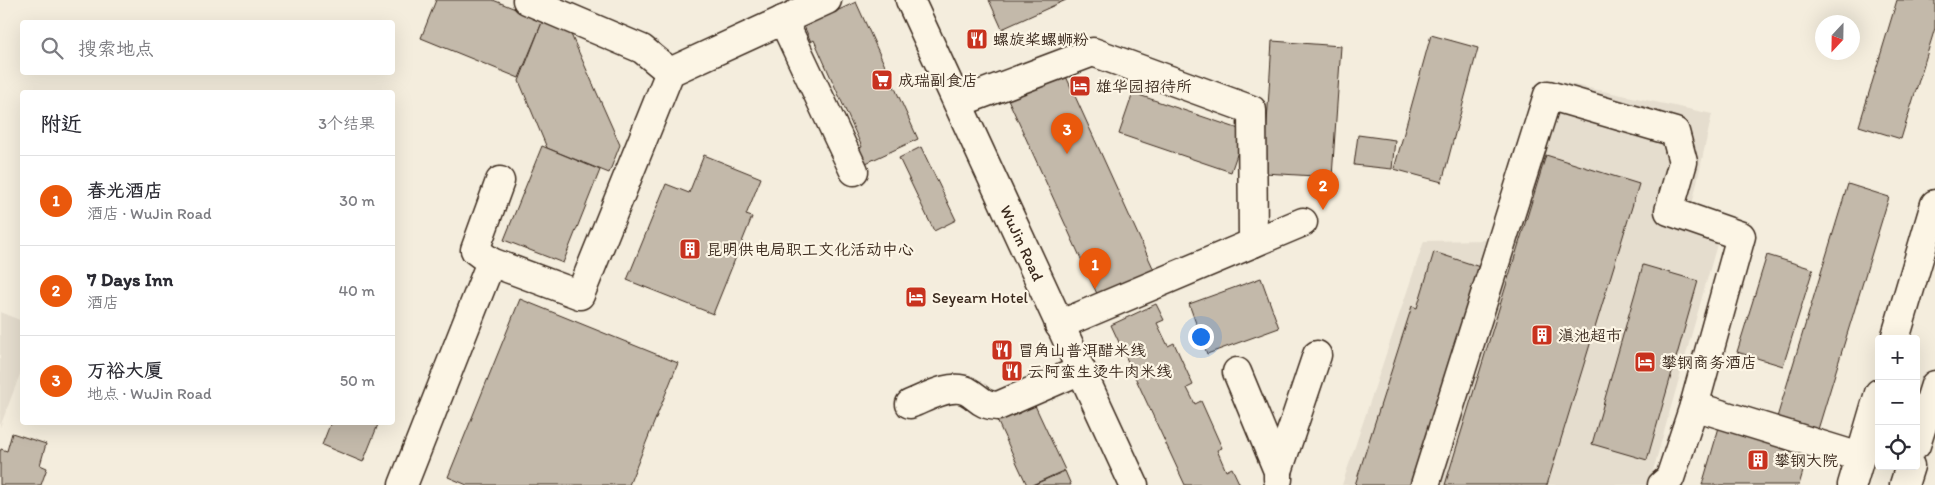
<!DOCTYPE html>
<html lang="zh">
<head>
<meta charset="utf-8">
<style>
	:root { --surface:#fff; --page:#f7f7f7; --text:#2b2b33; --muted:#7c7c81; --line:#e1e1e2; --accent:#ea580c }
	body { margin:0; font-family:Itim,"LXGW WenKai TC",sans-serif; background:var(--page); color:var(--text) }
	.controls { position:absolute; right:15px; bottom:15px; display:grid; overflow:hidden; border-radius:5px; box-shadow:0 5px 20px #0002 }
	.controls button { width:45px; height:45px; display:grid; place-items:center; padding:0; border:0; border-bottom:1px solid var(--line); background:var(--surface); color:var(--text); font:25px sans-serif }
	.compass { position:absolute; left:1815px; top:15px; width:45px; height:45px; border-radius:50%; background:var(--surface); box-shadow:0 5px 20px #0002; rotate:202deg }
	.you { position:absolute; left:1200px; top:336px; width:18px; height:18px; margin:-12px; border:4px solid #fff; border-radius:50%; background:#1a73e8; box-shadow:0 0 0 8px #1a73e833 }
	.badge { display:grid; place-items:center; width:32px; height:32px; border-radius:50%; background:var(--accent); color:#fff; font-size:16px; font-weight:700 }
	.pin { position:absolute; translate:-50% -41px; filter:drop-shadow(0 1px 2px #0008) }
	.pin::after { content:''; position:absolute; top:26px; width:18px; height:15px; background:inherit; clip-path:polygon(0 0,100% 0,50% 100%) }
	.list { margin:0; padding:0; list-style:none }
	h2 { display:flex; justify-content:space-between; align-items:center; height:65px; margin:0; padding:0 20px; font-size:21px }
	h2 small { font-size:16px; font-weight:400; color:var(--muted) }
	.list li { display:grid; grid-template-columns:32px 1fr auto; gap:15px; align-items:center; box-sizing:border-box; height:90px; padding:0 20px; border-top:1px solid var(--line) }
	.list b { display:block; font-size:19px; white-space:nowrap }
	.list p { margin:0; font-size:16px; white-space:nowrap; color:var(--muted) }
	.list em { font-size:16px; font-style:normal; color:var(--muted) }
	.icon { flex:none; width:28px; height:28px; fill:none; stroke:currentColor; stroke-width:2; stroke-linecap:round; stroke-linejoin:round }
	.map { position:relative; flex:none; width:1935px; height:485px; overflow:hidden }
	.search { position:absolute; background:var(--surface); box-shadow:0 5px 20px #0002; left:20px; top:20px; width:375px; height:55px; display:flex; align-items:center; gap:12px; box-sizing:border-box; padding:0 18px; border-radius:5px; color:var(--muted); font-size:19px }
	.panel { position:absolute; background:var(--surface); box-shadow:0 5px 20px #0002; left:20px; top:90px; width:375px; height:335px; border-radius:5px }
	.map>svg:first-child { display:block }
	.built { fill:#e5ddce }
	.building { fill:#c3b9aa; stroke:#3b2a1e }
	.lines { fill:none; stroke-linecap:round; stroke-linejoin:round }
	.minor-casing { stroke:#3b2a1e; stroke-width:31 }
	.major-casing { stroke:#3b2a1e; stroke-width:31 }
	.minor { stroke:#fcf5e5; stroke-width:28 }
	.major { stroke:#fcf5e5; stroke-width:28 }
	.labels { text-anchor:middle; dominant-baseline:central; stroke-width:4.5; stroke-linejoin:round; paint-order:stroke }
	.poi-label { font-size:16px; fill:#3b2a1e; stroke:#fcf5e5; text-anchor:start }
	.street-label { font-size:16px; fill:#3b2a1e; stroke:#fcf5e5 }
</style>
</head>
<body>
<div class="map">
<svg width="1935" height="485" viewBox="0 0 1935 485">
	<rect width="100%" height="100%" fill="#f4eddd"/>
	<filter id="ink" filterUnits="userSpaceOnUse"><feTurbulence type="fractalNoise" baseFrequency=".02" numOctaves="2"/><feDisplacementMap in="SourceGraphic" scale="10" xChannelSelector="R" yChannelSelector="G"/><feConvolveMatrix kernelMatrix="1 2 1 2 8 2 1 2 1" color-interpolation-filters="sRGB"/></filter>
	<g filter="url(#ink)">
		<g class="built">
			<polygon points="1546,79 1712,114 1692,205 1725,216 1649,485 1342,485 1424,241 1488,240"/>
			<polygon points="0,312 22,321 22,369 0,427"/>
		</g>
		<g class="building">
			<polygon points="436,0 493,0 543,20 519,78 421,38"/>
			<polygon points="989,0 1066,0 1002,29"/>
			<polygon points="1897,0 1935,0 1935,28 1901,139 1859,126"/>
			<polygon points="856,2 918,139 866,163 859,148 862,147 814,40 811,42 804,26"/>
			<polygon points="543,20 569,30 620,145 609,173 547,148 519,81"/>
			<polygon points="1431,35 1478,48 1442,182 1394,169"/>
			<polygon points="1272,41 1341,46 1332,177 1264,173"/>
			<polygon points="1064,72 1154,270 1098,296 1007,97"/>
			<polygon points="1133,93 1245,131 1231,172 1119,134"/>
			<polygon points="1358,135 1395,140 1392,169 1354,165"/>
			<polygon points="542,146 600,170 563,263 504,240"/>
			<polygon points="921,147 956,220 934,231 899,158"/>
			<polygon points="704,155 761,178 746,215 752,217 713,314 627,280 666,184 689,193"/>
			<polygon points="1546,155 1639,184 1547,485 1445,485"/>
			<polygon points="1848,184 1889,197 1816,436 1775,424"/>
			<polygon points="1434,252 1483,268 1413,485 1355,485 1412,306 1417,308"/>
			<polygon points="1767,255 1813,269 1783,366 1737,352"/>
			<polygon points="1643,265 1698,281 1647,460 1592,444"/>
			<polygon points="1261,278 1279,328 1207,354 1189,304"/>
			<polygon points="520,299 678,363 629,485 467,485 448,477"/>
			<polygon points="1156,304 1164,320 1157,323 1168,346 1174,343 1193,385 1187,388 1195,404 1201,401 1222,448 1217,450 1226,471 1232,468 1240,485 1185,485 1111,325"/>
			<polygon points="1032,399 1065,470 1032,485 1027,485 995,416"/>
			<polygon points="331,422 379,422 363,462 322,445"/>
			<polygon points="1720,424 1809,451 1799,485 1702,485"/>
			<polygon points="12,433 46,444 40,465 47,468 41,485 0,485 0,452 1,449 7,451"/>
			<polygon points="1065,471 1071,485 1033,485"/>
		</g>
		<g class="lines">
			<g class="minor-casing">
				<g id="minor">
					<polyline points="527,0 642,49 670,72"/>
					<polyline points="910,0 1134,485"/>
					<polyline points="783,20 854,171"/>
					<polyline points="958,103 1093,52 1252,110 1253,243"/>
					<polyline points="491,262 580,295 670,72 827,0"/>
					<polyline points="1059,325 1303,222"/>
					<polyline points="1237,372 1278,471 1278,479"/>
					<path d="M910,404C926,398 950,383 967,391C980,398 980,405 998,406L1081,370"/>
					<polyline points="1694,406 1860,457"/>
					<polyline points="1278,471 1317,355"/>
					<polyline points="403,485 491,262 475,250 500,181"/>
					<polyline points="1425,485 1548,95 1675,132 1683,162 1669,211 1741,236 1694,406 1670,478 1662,485"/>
				</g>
			</g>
			<g class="major-casing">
				<g id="major">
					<polyline points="1895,339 1935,204"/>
					<polyline points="1916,445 1935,385"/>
					<polyline points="1852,485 1879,393"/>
					<polyline points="1904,485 1910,466"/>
				</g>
			</g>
			<use href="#minor" class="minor"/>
			<use href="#major" class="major"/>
		</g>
	</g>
	<defs>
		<g id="restaurant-square" transform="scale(1.125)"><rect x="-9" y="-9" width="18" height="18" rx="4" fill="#c8321e" stroke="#fcf5e5"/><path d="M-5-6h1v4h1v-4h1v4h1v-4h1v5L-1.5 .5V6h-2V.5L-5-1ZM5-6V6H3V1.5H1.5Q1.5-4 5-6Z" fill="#fff"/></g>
		<g id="supermarket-square" transform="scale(1.125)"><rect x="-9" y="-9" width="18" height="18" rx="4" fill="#c8321e" stroke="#fcf5e5"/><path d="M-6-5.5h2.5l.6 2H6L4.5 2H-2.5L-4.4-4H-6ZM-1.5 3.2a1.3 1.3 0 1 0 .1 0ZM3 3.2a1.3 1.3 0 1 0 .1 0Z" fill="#fff"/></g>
		<g id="hotel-square" transform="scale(1.125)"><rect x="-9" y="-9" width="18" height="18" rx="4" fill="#c8321e" stroke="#fcf5e5"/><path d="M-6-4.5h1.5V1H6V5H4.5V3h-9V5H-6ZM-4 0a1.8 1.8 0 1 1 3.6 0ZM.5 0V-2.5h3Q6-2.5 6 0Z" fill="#fff"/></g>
		<g id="building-square" transform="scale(1.125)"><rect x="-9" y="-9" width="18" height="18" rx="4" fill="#c8321e" stroke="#fcf5e5"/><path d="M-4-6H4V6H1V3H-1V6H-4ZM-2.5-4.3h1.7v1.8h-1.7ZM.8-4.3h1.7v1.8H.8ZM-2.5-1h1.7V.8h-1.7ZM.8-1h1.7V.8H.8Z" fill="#fff"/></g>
	</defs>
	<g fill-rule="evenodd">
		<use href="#restaurant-square" x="977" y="39"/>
		<use href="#supermarket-square" x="882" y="80"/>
		<use href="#hotel-square" x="1080" y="86"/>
		<use href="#building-square" x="690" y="249"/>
		<use href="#hotel-square" x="916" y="297"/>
		<use href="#building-square" x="1542" y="335"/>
		<use href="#restaurant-square" x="1002" y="350"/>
		<use href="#hotel-square" x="1645" y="362"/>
		<use href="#restaurant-square" x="1012" y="371"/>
		<use href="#building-square" x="1758" y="460"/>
	</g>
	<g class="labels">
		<g class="poi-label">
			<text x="993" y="39">螺旋桨螺蛳粉</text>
			<text x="898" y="80">成瑞副食店</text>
			<text x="1096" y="86">雄华园招待所</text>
			<text x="706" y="249">昆明供电局职工文化活动中心</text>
			<text x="932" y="297">Seyearn Hotel</text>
			<text x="1558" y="335">滇池超市</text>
			<text x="1018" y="350">冒角山普洱醋米线</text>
			<text x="1661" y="362">攀钢商务酒店</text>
			<text x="1028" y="371">云阿蛮生烫牛肉米线</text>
			<text x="1774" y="460">攀钢大院</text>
		</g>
		<g class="street-label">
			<text transform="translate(1022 243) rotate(65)">WuJin Road</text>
		</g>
	</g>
</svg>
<div class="controls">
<button>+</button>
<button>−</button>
<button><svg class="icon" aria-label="locate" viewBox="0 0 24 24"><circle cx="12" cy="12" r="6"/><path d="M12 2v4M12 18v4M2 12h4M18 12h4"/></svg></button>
</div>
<svg class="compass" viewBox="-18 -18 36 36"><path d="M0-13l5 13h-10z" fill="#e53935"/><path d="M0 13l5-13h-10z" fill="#7c7c81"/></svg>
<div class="you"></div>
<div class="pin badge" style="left:1095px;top:289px">1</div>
<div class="pin badge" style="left:1323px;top:210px">2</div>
<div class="pin badge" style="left:1067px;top:154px">3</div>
<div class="search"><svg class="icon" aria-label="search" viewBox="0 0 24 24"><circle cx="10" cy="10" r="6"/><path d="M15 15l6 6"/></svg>搜索地点</div>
<section class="panel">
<h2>附近<small>3个结果</small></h2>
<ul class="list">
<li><span class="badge">1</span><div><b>春光酒店</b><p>酒店 · WuJin Road</p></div><em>30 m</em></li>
<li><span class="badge">2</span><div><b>7 Days Inn</b><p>酒店</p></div><em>40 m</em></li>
<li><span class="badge">3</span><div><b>万裕大厦</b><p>地点 · WuJin Road</p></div><em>50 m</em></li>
</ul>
</section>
</div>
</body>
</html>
